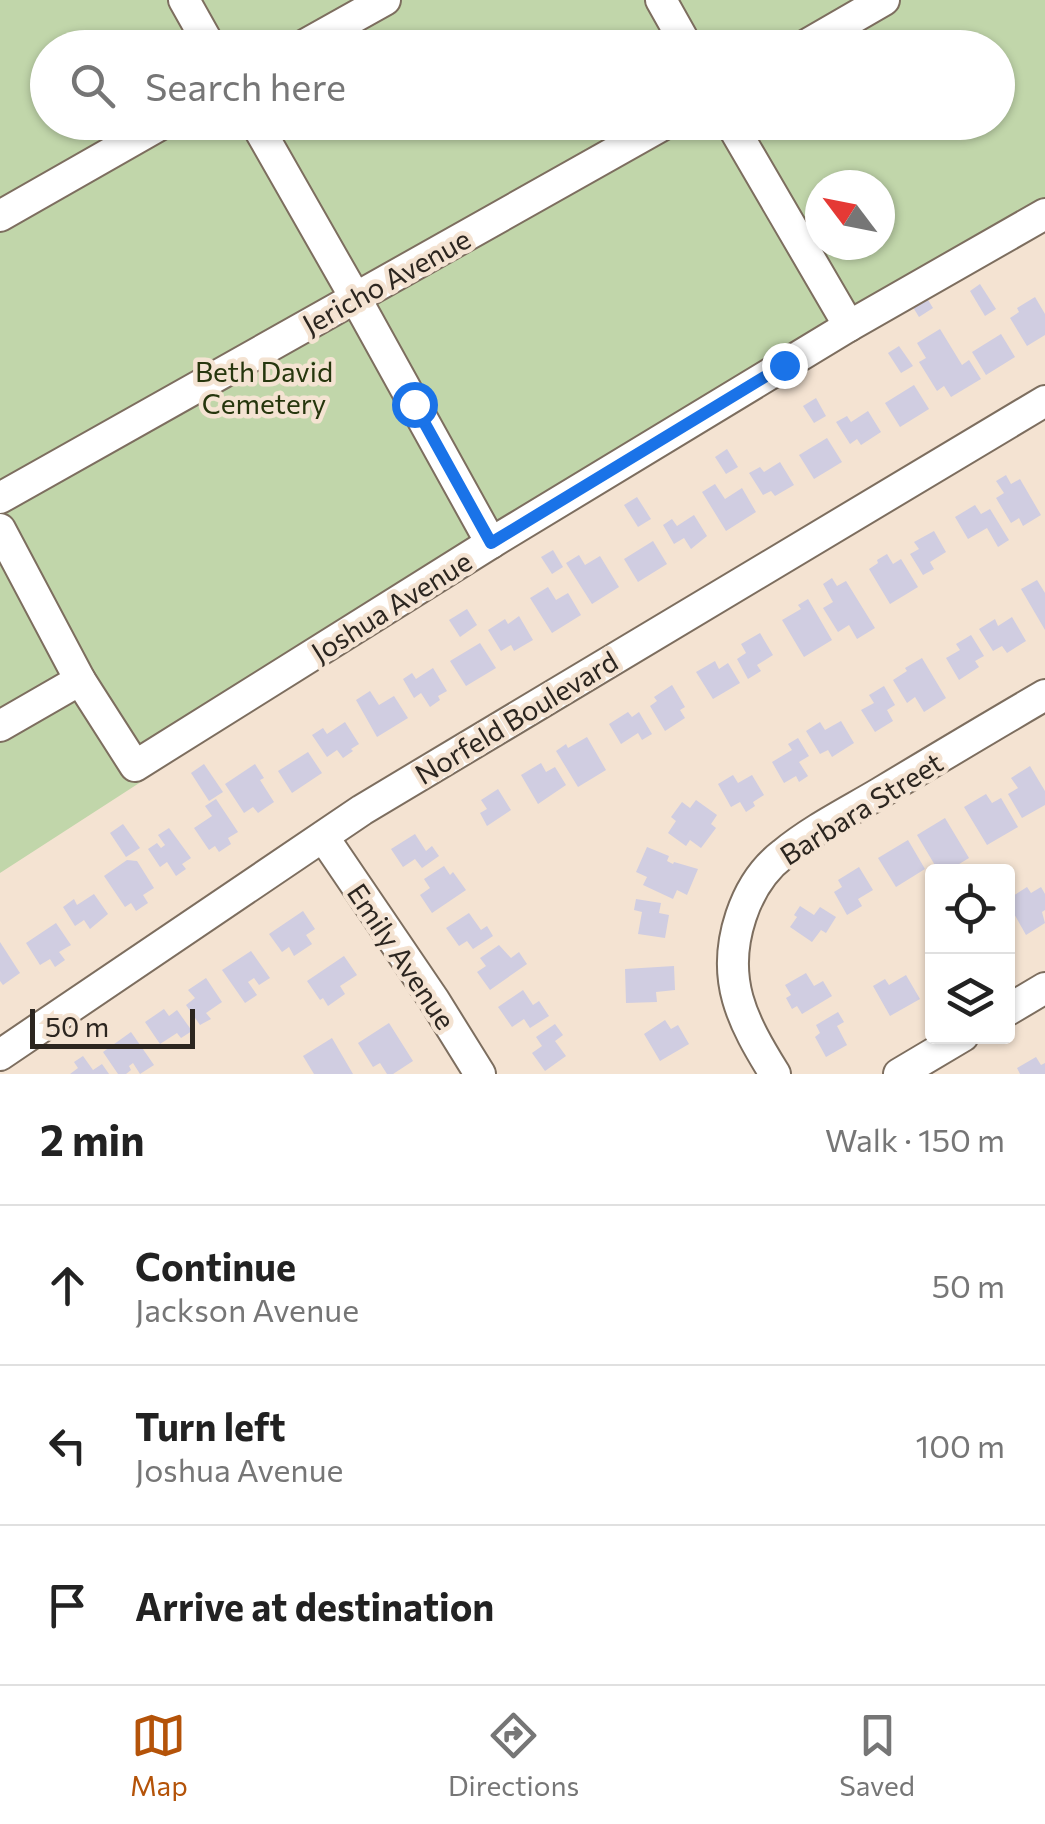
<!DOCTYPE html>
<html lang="en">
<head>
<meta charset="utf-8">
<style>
	:root { --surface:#fff; --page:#f6f6f6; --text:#222; --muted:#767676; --line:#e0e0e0; --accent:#b45309 }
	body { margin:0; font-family:Commissioner,sans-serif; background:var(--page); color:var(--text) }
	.controls { position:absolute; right:30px; bottom:30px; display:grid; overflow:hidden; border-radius:10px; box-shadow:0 2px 8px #0004 }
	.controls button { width:90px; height:90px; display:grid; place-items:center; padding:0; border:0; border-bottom:2px solid var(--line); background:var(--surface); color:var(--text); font:50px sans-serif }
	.compass { position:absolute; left:805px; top:170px; width:90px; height:90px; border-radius:50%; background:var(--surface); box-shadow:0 2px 8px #0004; rotate:302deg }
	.scale { position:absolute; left:30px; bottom:25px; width:165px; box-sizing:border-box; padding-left:10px; border:5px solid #2c2620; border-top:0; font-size:28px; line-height:35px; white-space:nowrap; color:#2c2620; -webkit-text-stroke:8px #f4e3d2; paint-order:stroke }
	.stop { position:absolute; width:30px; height:30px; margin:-22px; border:8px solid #1a73e8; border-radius:50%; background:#fff }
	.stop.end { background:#1a73e8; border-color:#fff; box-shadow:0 2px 10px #0008 }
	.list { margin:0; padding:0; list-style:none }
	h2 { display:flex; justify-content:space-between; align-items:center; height:130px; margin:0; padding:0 40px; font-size:42px }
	h2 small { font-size:32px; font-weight:400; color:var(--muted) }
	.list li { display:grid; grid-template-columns:65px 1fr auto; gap:30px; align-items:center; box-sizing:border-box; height:160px; padding:0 40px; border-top:2px solid var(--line) }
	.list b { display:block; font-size:38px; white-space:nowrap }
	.list p { margin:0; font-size:32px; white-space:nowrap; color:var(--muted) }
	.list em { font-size:32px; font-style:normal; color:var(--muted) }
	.icon { flex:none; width:55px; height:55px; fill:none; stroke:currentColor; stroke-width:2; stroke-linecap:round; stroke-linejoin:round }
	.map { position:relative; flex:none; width:1045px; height:1074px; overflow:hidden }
	.search { position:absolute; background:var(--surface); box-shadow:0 2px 8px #0004; left:30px; right:30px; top:30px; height:110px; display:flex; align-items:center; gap:25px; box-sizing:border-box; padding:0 35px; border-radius:55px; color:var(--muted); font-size:38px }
	.sheet { height:610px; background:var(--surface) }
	nav { display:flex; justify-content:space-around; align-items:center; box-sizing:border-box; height:140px; border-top:2px solid var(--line); background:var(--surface); font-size:28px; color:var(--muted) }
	nav a { display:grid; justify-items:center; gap:5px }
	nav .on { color:var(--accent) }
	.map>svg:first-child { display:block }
	.green { fill:#c1d6aa; fill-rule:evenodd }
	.building { fill:#d0cde1 }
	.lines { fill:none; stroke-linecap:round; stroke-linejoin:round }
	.minor-casing { stroke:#7d6e5f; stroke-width:34 }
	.minor { stroke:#fff; stroke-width:30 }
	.route { stroke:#1a73e8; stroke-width:12 }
	.labels { text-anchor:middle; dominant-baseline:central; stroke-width:9; stroke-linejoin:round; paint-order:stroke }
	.street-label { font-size:28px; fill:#2c2620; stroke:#f4e3d2 }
	.park-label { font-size:28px; fill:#26360d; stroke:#f4e3d2 }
</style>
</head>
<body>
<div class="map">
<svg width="1045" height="1074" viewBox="0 0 1045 1074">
	<rect width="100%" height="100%" fill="#f4e3d2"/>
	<path class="green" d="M0,0H1045V230L858,338L427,597L0,873ZM48,48H998V122H48ZM820,185H880V245H820Z"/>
	<g class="building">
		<polygon points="980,284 996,309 985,316 970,291"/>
		<polygon points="925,295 933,308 919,317 911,304"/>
		<polygon points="1035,297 1045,314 1045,335 1027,346 1010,318 1019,312 1017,308"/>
		<polygon points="940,329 962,365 969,360 981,379 951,397 944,386 937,391 919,362 926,358 917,343"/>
		<polygon points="1001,334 1015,357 986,375 972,352"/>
		<polygon points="899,346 913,366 901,373 888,353"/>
		<polygon points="914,385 929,409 900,427 885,403"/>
		<polygon points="816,398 826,416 814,423 803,406"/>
		<polygon points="868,411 881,432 861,445 857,439 850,444 836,422 847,416 851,422"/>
		<polygon points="827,438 842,462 814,479 799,455"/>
		<polygon points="727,449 738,467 726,474 715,457"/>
		<polygon points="780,462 794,485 775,496 771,491 763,495 749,473 760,467 764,472"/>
		<polygon points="1006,475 1011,484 1020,479 1041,515 1023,526 1019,518 1011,523 996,498 1004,493 996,481"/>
		<polygon points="715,484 725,499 742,488 756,512 726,531 702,492"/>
		<polygon points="637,497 651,519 638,527 624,505"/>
		<polygon points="975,505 981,514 990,509 1009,540 998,547 987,528 968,539 955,517"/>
		<polygon points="694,515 707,536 691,549 684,538 674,544 663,525 672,519 677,526"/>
		<polygon points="934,531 946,552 930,562 934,569 923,575 910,554 919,549 914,542"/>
		<polygon points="653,541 667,564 638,582 624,559"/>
		<polygon points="553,550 563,567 552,574 541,557"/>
		<polygon points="887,554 893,564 901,559 918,587 890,604 869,569 878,563 877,560"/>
		<polygon points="579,555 585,565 600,556 619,587 592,604 566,563"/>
		<polygon points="832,578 837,586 846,581 875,628 857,639 849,625 838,632 823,608 833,602 823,584"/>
		<polygon points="1037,580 1045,593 1045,630 1021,589"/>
		<polygon points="548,587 556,600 568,593 581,615 552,633 530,598"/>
		<polygon points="808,599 832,640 804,657 782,620 801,609 798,605"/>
		<polygon points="467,609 477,625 460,637 449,620"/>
		<polygon points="519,616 533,640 514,651 511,645 501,651 488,630 505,619 508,624"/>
		<polygon points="1012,617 1026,641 1007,653 1002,646 993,651 979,629 995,619 998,626"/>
		<polygon points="760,633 773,655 757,665 761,671 748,679 737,659 746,653 741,644"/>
		<polygon points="971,635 984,656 975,661 979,667 959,680 946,658 960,650 956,644"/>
		<polygon points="480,643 496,668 466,686 450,661"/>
		<polygon points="922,658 946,698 924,712 915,697 907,703 893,680 907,671 905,668"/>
		<polygon points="715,661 719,669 728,663 740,683 713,699 696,672"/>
		<polygon points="433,668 447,691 438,696 440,700 430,707 421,693 414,698 403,679 412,673 416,679"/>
		<polygon points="672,685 685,707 680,710 685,718 665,731 650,706 657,701 654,697"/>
		<polygon points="884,686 895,705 887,710 893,721 875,732 861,710 874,703 869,695"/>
		<polygon points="370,691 379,705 394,696 408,718 377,737 356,700"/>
		<polygon points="628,712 632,717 639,712 652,734 642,740 638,733 621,744 609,724"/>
		<polygon points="841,721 854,743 832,757 828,750 820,754 806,731 820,722 825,730"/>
		<polygon points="345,722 359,744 351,749 353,751 343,758 337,750 327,757 312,735 323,728 327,734"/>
		<polygon points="587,737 606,770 578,787 556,751 566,744 568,748"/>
		<polygon points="798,738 809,756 799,762 808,776 799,782 796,776 784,783 772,762 792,750 788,744"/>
		<polygon points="308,752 322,773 292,793 278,771"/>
		<polygon points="541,763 546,772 555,767 566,785 538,804 521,775"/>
		<polygon points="204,764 223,792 209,801 191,773"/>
		<polygon points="255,764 264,778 260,780 274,802 258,813 253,807 244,813 225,784"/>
		<polygon points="1030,766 1045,791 1045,805 1022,818 1008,794 1018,788 1011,778"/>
		<polygon points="733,775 738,783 752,775 764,795 753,802 755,806 746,812 740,802 731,807 718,784"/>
		<polygon points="498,789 511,810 487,826 480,813 487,809 481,800"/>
		<polygon points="986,794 992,803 1001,798 1018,827 987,845 964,807"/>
		<polygon points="216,799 238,832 228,838 231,844 219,852 215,846 209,850 194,828 212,816 205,806"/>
		<polygon points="696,800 717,815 711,824 716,828 701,848 690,840 686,846 668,833 676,821 671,817 682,802 690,808"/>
		<polygon points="945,818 969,858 946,872 939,872 917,835"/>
		<polygon points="123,824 140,848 126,857 110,833"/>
		<polygon points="169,828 191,858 182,864 186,869 176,876 167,862 160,867 148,849 157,843 161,848 165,845 158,835"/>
		<polygon points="415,834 426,851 432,846 439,856 422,868 415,859 403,867 391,849"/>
		<polygon points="908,840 925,869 896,887 878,858"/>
		<polygon points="647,847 669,856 667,861 673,864 674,862 698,869 687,895 677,890 673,899 643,885 647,877 636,872"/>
		<polygon points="127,860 137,861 154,888 143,895 148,903 136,911 131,903 125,907 104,876"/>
		<polygon points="444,866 450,875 453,872 466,890 432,913 420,895 430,888 424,879"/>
		<polygon points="859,867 873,890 858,899 862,906 847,915 834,892 842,887 838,880"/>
		<polygon points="1027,887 1031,893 1041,887 1045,894 1045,910 1042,912 1045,923 1026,935 1008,903 1008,899"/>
		<polygon points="94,894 108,914 90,929 84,920 75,926 63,907 74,899 77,905"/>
		<polygon points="636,899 661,903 659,913 669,915 665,938 638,934 642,912 634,910"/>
		<polygon points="800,906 814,915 820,907 836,917 826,933 821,930 812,942 790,927 797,917 794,915"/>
		<polygon points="303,911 315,929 306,935 312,944 294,956 289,947 282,952 269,934"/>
		<polygon points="469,913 481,930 487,926 493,936 473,949 467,941 459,946 446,928"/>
		<polygon points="56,923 71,945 59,952 65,960 55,967 50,959 40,965 26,943"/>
		<polygon points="0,942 20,973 3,985 0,981"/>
		<polygon points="499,945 511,958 519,952 527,964 490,990 477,972 486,966 480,958"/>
		<polygon points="251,951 270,978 259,985 254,978 248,982 257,995 245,1003 222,970"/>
		<polygon points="344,956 357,975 340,986 345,994 328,1006 323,998 320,1000 307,981"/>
		<polygon points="674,966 675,990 656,992 657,1002 626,1003 625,969"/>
		<polygon points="806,973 814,986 823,981 832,996 802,1014 797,1006 792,1009 786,998 791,995 785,985"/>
		<polygon points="906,975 920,999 890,1016 873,986 885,979 889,985"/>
		<polygon points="206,978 222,1002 206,1013 211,1019 200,1025 186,1005 195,998 188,990"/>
		<polygon points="523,990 533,1005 539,1001 549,1016 530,1028 524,1019 512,1027 498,1007"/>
		<polygon points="164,1009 169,1016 177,1010 192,1031 181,1038 177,1033 160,1044 145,1022"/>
		<polygon points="838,1012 844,1022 837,1026 847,1045 826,1057 815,1037 820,1033 816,1025"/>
		<polygon points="665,1020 671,1029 678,1025 689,1044 660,1061 644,1034"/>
		<polygon points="389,1023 413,1061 393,1074 387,1074 380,1063 373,1067 358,1043"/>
		<polygon points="555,1024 563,1035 555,1041 566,1056 545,1071 532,1053 542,1046 536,1037"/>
		<polygon points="131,1032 154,1065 140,1074 133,1063 129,1066 131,1070 126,1074 118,1074 103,1052"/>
		<polygon points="332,1038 353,1074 314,1074 303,1056"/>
		<polygon points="83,1056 93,1070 102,1064 109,1074 70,1074 78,1068 74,1062"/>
		<polygon points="1036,1057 1041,1065 1045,1063 1045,1074 1020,1074 1017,1068"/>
	</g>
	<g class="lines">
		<g class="minor-casing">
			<g id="minor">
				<polyline points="184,0 211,48"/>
				<polyline points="661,0 688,48"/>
				<polyline points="299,48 385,0"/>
				<polyline points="801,48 884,0"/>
				<polyline points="255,122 356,299 491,543"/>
				<polyline points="730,122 849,326"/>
				<polyline points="0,216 165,122"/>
				<polyline points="0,498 668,122"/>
				<polyline points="0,529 80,680 135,766 491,543 849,326 1045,214"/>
				<polyline points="0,726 80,680"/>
				<polyline points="324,838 434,1000 480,1074"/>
				<polyline points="1008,1010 1045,988"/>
				<polyline points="0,1055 362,810 1045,401"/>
				<path d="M775,1074C742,1021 720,979 741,916C749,892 762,870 783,854C812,830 848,812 880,793C935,760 990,727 1045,695"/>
				<polyline points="899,1074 963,1036"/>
			</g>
		</g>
		<use href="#minor" class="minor"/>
	</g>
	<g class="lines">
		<polyline class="route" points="414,404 491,543 784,365"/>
	</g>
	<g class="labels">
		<g class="street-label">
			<text transform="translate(386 281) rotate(-29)">Jericho Avenue</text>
			<text transform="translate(391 606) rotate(-32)">Joshua Avenue</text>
			<text transform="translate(516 717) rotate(-31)">Norfeld Boulevard</text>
			<text transform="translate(861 808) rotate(-32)">Barbara Street</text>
			<text transform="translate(402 956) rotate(56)">Emily Avenue</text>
		</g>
		<g class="park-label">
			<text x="264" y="371">Beth David<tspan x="264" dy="32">Cemetery</tspan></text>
		</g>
	</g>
</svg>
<div class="controls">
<button><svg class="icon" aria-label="locate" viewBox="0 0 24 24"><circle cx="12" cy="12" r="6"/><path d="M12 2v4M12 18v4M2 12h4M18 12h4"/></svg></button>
<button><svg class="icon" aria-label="layers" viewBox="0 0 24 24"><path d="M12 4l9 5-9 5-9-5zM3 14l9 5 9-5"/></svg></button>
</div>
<svg class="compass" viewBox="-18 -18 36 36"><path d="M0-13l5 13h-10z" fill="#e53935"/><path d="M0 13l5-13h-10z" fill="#767676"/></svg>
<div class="scale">50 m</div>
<div class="stop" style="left:414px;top:404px"></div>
<div class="stop end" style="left:784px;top:365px"></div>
<div class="search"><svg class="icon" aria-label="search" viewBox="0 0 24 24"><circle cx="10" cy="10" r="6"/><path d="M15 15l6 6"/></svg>Search here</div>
</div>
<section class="sheet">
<h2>2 min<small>Walk · 150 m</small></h2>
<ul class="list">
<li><svg class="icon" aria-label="ahead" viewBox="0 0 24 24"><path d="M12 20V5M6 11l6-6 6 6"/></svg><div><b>Continue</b><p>Jackson Avenue</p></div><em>50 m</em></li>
<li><svg class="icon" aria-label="left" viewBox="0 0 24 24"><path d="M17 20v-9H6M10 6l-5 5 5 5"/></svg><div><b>Turn left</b><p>Joshua Avenue</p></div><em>100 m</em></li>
<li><svg class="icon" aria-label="arrive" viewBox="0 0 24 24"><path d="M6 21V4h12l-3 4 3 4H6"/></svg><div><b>Arrive at destination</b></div></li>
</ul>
</section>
<nav>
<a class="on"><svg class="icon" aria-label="map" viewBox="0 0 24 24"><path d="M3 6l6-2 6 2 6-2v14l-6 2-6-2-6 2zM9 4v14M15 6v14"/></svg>Map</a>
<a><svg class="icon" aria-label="directions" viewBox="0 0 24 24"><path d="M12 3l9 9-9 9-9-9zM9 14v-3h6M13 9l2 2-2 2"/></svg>Directions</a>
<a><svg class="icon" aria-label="saved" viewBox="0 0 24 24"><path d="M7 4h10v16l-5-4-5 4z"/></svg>Saved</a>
</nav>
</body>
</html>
